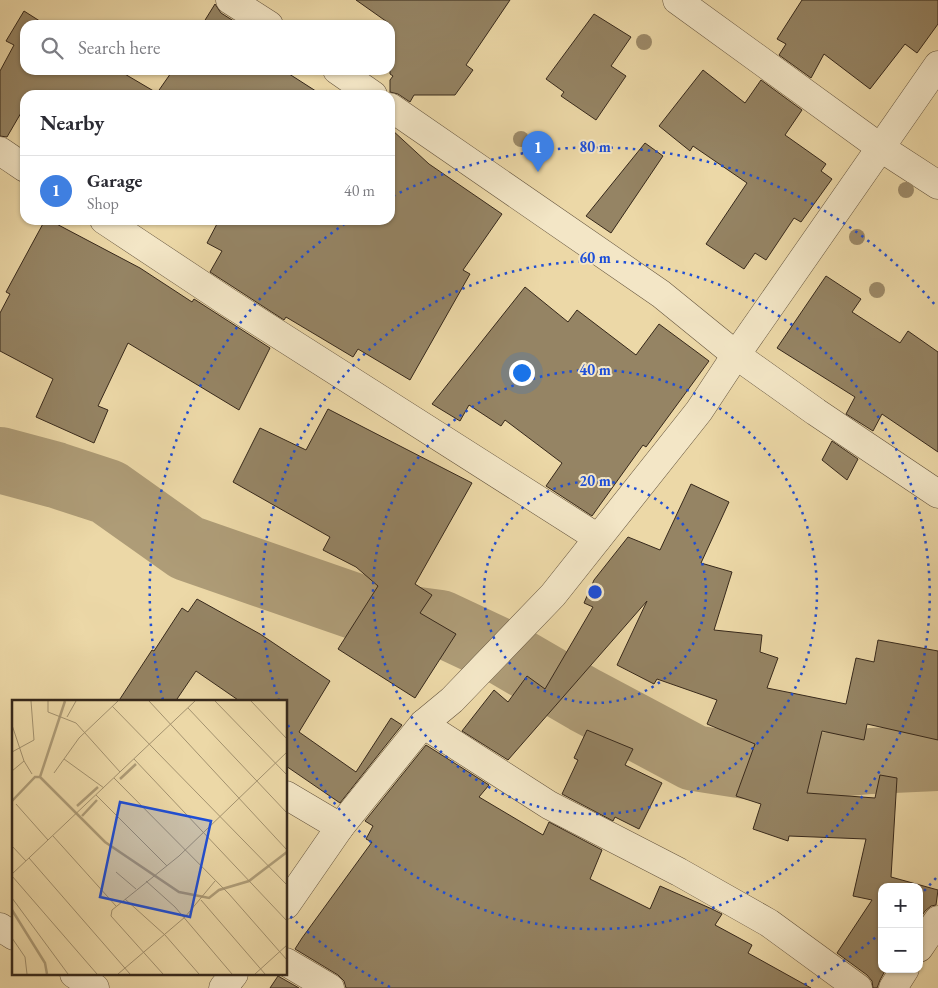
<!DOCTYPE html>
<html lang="en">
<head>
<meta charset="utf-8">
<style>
	:root { --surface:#fff; --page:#f2f2f3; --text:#2b2b33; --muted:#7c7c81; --line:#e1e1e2; --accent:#db2777 }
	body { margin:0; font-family:"EB Garamond",serif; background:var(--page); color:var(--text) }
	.controls { position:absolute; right:15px; bottom:15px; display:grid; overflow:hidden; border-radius:10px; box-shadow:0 1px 4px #0004 }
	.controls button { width:45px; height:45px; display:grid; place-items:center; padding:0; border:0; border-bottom:1px solid var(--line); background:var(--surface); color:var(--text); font:25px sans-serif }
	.you { position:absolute; left:521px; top:372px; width:18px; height:18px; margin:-12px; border:4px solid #fff; border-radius:50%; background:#1a73e8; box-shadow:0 0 0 8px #1a73e833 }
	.badge { display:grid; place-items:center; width:32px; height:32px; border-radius:50%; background:var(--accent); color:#fff; font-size:16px; font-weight:700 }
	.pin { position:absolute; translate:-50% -41px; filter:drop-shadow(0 1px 2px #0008) }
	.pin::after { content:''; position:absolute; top:26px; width:18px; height:15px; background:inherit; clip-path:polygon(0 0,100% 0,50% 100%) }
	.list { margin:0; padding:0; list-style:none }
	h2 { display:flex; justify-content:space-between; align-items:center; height:65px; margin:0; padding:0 20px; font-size:21px }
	h2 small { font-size:16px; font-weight:400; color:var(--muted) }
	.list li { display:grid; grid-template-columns:32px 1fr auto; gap:15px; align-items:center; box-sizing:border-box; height:70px; padding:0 20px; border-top:1px solid var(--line) }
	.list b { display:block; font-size:19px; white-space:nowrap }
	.list p { margin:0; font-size:16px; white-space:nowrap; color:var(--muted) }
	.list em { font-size:16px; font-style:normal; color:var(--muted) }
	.icon { flex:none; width:28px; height:28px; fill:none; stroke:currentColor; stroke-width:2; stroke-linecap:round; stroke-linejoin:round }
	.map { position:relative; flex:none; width:938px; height:988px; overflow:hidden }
	.search { position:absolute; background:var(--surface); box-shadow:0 1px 4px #0004; left:20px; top:20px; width:375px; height:55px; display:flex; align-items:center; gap:12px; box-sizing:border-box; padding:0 18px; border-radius:15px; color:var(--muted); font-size:19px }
	.panel { position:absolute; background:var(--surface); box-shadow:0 1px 4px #0004; left:20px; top:90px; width:375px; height:135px; border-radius:15px }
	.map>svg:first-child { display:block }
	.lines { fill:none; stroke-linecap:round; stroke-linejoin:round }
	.river { stroke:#ae9c77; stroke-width:66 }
	.building { fill:#958464; stroke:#36281b }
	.street-casing { stroke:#64543e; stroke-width:29 }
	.street { stroke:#f3e6c6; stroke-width:28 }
	.tree { fill:#9d8b6a }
	.ring { fill:none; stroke:#1d4ed8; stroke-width:2.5; stroke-dasharray:2.5 5 }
	.inset-river { fill:none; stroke:#ae9c77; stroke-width:2.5 }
	.inset-road { fill:none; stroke:#a3926f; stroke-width:1 }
	.view { fill:#1d4ed8; fill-opacity:0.15; stroke:#1d4ed8; stroke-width:2.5 }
	.inset-edge { fill:none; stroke:#36281b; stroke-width:2.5 }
	.centre { fill:#1d4ed8; stroke:#f3e6c6; stroke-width:2.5 }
	.ring-label { font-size:15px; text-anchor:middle; font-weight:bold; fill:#1d4ed8; stroke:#f3e6c6; stroke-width:4; stroke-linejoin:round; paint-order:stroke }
</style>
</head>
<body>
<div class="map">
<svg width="938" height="988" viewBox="0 0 938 988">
	<rect width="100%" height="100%" fill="#ecd8a7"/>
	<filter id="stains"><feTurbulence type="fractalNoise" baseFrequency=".004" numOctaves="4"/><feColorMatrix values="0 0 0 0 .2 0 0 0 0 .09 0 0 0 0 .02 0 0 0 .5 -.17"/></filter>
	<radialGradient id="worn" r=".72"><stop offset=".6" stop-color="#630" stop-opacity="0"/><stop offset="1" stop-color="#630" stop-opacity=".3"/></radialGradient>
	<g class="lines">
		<polyline class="river" points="0,460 56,475 108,492 187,548 380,615 440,623 504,653 585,700 694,758 772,770 871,761 938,758"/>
	</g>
	<g class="building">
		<polygon points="356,0 510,0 466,65 473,70 455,95 414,95 410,102 398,94 390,92 390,80 393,76 390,74 390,24"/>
		<polygon points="802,0 938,0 938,24 917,53 905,44 870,89 824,54 811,78 779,55 786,44 777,39"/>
		<polygon points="215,4 221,13 240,25 202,25"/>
		<polygon points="24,11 46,25 25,25 25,70 118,70 157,93 173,70 283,70 322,95 25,95 25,106 7,137 0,136 0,71 14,45 6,41"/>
		<polygon points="594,14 631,37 611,66 626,76 596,120 561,96 564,92 546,79"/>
		<polygon points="703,70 745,103 761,80 802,110 785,135 826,164 821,171 832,179 801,222 794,218 766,260 755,253 744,269 706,244 747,183 693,146 690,151 659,126"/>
		<polygon points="390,126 392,128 391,129 429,164 502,214 463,270 470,274 410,380 358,349 353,357 286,317 284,320 210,272 222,251 207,243 219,220 390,220"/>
		<polygon points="645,143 663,156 611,233 586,216"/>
		<polygon points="45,220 49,220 140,268 192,302 194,299 270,348 239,410 128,343 98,406 108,410 94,443 36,417 53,379 0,351 0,313 10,294 6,292"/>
		<polygon points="826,276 861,299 852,312 900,343 908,331 938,352 938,452 882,414 873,431 846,414 855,397 777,348"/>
		<polygon points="525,287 568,322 577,310 636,355 659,324 709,361 646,447 643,445 592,516 546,486 562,463 505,420 501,426 469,405 460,421 432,404"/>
		<polygon points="328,409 472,483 415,584 432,595 420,613 456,634 415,698 338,649 378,586 356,567 323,550 330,537 233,482 260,428 306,450"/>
		<polygon points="832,441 858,459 847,480 822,460"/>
		<polygon points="691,484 729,502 701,563 732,572 714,630 762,635 760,652 778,658 767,688 846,704 856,658 874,662 878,640 938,651 938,740 867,724 864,740 822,731 807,793 875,798 880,775 897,778 891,877 938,890 936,905 931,906 925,911 919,920 919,887 882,887 882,969 886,969 880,980 877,988 873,988 872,981 867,975 837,953 872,900 853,896 866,839 789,836 788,841 753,829 761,804 736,796 755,744 707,724 717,700 657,679 654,684 617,665 647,601 508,760 462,731 494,690 508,702 527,676 545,689 593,607 584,603 594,580 628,537 660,550"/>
		<polygon points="197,599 260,634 330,681 299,732 356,772 391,718 402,725 340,803 286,766 286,702 241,702 196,671 175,702 118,702 152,650 154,651 182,608 188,612"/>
		<polygon points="587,730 633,749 625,765 662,783 639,829 615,817 613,821 562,794 578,760 574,758"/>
		<polygon points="426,745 489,785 479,797 543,835 549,822 602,850 590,879 650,909 660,886 712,909 722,914 715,925 752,945 748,953 811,988 346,988 344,981 338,975 295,949 302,938 372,842 366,839 373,826 365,821"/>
		<polygon points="278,976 299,988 270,988"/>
	</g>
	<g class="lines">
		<g class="street-casing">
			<g id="street">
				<polyline points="230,0 269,25"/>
				<polyline points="677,0 881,148 938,185"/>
				<polyline points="337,70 373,95"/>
				<polyline points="390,107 661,294 736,355 816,412 938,494"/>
				<polyline points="0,151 25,168"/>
				<polyline points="104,220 226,301 598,538"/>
				<polyline points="423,724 549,805 679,872 769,923 858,988"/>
				<polyline points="286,795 340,827"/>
				<polyline points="286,905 340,827 423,724 452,700 553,595 699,411 736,355 938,65"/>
				<polyline points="0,927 14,936"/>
				<polyline points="919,948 938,920"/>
				<polyline points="286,962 330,988"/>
				<polyline points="74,974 95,988"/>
				<polyline points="223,988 234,974"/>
				<polyline points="893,988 905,969"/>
			</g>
		</g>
		<use href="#street" class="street"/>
	</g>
	<g class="tree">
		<circle cx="644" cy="42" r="8"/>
		<circle cx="521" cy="139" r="8"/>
		<circle cx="906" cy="190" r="8"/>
		<circle cx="857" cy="237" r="8"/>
		<circle cx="877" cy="290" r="8"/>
	</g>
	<g class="ring">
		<circle cx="595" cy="592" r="111"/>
		<circle cx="595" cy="592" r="222"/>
		<path d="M279 701A334 334 0 1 1 286 720"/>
		<path d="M936 878A445 445 0 0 1 920 895M881 933A445 445 0 0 1 800 987M390 987A445 445 0 0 1 289 915M163 700A445 445 0 0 1 349 221M393 196A445 445 0 0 1 936 306"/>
	</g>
	<g transform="translate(12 700)">
		<rect width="275" height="275" fill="#ecd8a7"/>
		<path class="inset-river" d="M28,77L93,142L167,192L197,198L207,190L237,181L275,152M108,79L124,64M0,101L23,77H28L53,1M65,106L86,87M70,116L85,100M0,210L33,263L35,274"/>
		<path class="inset-road" d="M36,1V12L64,23L108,72M137,1L275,150M203,1L275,75M239,1L275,39M100,6L275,185M176,8L275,113M55,17L64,1M0,25L12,61L20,74M0,52L22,40L19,1M52,59L92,88M122,59L275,221M0,71L12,61M42,73L67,38L106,1M102,78L217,194L275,260M84,95L155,166M4,104L36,140M41,136L104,206M0,146L14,161M17,158L118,274M104,172L124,189M0,174L183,1M0,176L85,274M134,181L163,207L220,274M0,198L56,274M113,199L153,235L187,274M189,200L253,274M0,238L13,257L15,274M106,274L173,217L203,181M151,274L99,216L100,210L167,156L275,52M243,274L275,245"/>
		<path class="view" d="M108,102L199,121L178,217L88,197Z"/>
		<rect width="275" height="275" class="inset-edge"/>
	</g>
	<circle cx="595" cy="592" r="8" class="centre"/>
	<g class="ring-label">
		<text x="595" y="152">80 m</text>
		<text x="595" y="263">60 m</text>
		<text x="595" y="375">40 m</text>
		<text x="595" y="486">20 m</text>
	</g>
	<rect width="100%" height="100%" filter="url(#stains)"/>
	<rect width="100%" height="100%" fill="url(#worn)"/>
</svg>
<div class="controls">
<button>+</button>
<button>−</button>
</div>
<div class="you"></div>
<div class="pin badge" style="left:538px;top:172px;background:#3f7fe0">1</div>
<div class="search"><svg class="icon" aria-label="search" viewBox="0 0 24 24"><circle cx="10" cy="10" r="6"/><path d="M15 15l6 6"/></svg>Search here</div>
<section class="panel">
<h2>Nearby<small></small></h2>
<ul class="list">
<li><span class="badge" style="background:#3f7fe0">1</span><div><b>Garage</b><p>Shop</p></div><em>40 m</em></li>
</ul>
</section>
</div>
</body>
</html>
